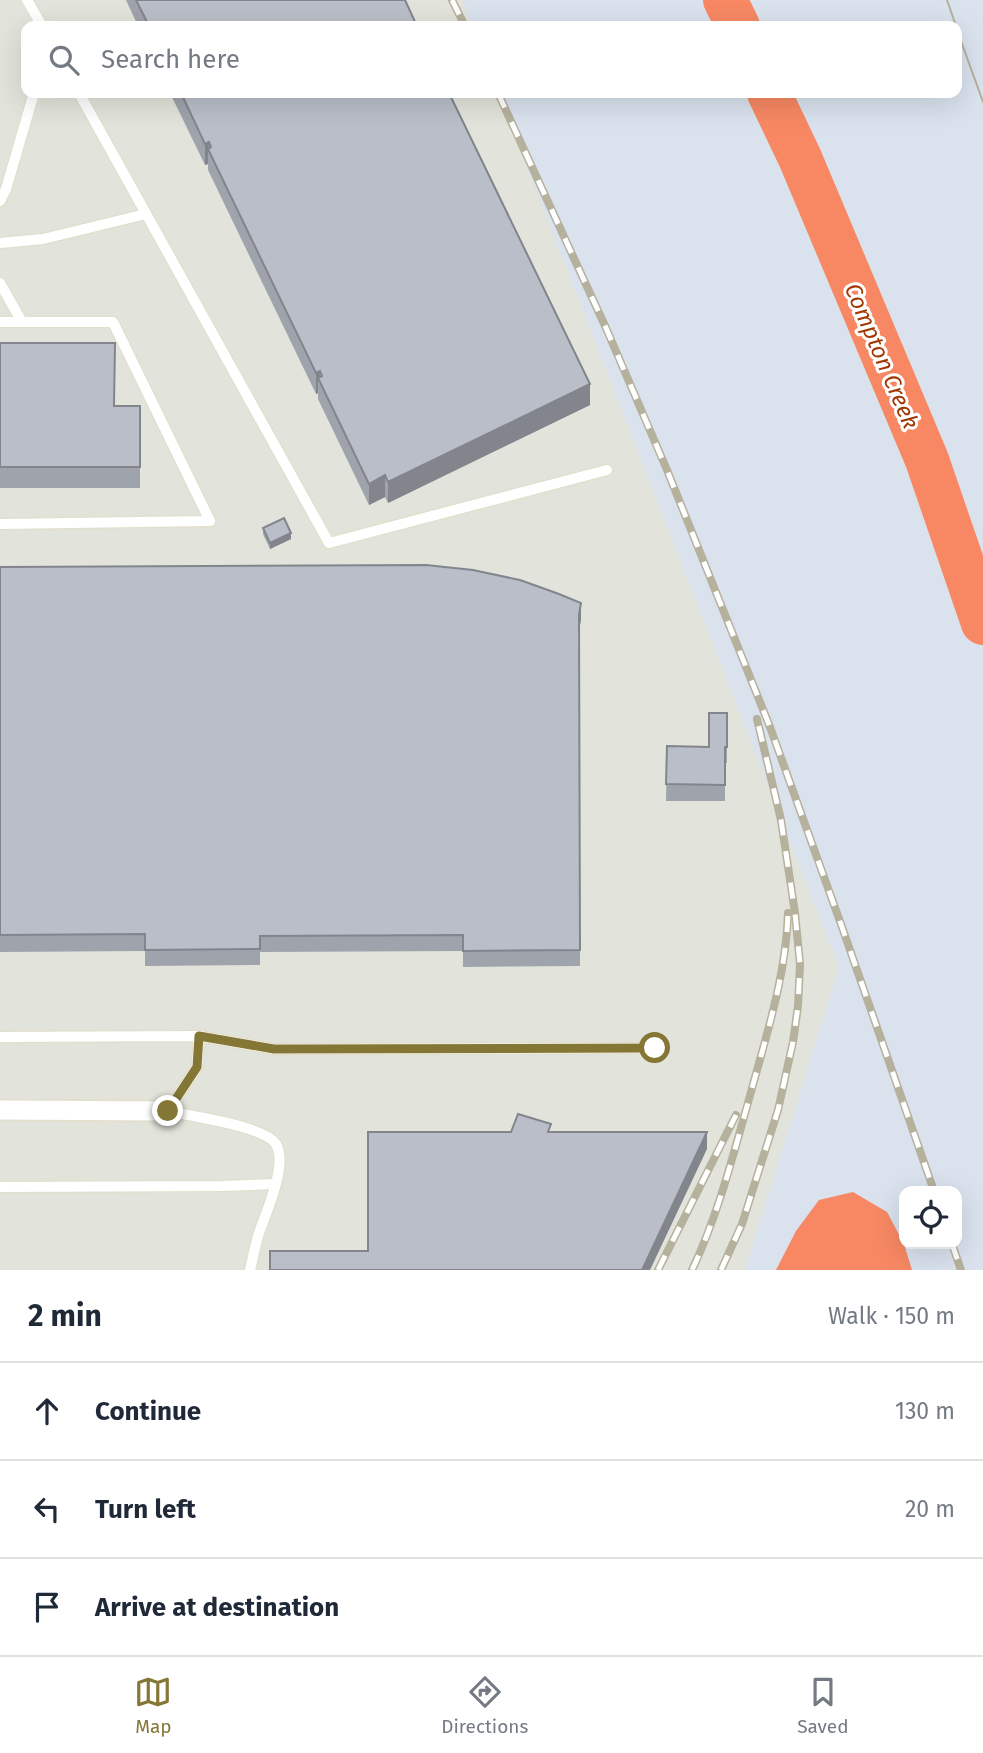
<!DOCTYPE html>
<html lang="en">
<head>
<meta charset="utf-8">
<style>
	:root { --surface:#fff; --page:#f2f2f3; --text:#1f2937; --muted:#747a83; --line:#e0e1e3; --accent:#847736 }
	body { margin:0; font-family:"Fira Sans",sans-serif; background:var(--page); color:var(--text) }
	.controls { position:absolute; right:21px; bottom:21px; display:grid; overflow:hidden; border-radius:14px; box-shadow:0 7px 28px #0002 }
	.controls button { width:63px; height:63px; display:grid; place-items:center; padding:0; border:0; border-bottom:2px solid var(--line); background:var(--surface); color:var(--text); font:35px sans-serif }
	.stop { position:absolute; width:21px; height:21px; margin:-16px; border:5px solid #847736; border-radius:50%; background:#fff }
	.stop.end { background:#847736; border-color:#fff; box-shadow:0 2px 7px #0008 }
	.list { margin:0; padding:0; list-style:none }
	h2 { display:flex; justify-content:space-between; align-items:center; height:91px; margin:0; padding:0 28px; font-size:30px }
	h2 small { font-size:23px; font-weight:400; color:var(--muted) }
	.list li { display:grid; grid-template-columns:46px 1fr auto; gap:21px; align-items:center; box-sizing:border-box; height:98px; padding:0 28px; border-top:2px solid var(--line) }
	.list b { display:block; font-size:26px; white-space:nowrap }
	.list em { font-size:23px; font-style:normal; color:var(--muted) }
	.icon { flex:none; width:38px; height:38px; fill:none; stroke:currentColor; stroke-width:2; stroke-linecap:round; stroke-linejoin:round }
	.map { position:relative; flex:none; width:983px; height:1270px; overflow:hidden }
	.search { position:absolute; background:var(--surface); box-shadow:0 7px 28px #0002; left:21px; right:21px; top:21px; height:77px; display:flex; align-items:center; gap:18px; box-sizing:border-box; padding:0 24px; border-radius:14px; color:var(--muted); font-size:26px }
	.sheet { height:385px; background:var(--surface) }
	nav { display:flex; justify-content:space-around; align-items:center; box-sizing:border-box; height:98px; border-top:2px solid var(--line); background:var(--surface); font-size:19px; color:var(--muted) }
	nav a { display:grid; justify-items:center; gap:4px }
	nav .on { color:var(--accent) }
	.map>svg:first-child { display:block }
	.industrial { fill:#e2e4db }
	.water { fill:#f78863 }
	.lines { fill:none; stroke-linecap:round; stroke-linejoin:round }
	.river { stroke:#f78863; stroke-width:44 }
	.lane-casing { stroke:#e3dfce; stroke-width:13 }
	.street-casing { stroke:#e3dfce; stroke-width:23 }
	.lane { stroke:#fff; stroke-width:10 }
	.street { stroke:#fff; stroke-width:19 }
	.tram { stroke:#b5b19c; stroke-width:2 }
	.rail-casing { stroke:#b5b19c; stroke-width:8 }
	.rail { stroke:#fff; stroke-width:5; stroke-dasharray:16; stroke-linecap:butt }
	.wall { fill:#9fa3ac }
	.shaded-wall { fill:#82858c }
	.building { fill:#b9bec8; stroke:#82858c; stroke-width:2 }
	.route { stroke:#847736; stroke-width:9 }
	.labels { text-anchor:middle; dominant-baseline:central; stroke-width:6; stroke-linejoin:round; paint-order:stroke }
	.water-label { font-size:23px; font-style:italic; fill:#a33703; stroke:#fff }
</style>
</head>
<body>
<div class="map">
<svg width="983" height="1270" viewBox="0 0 983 1270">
	<rect width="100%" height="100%" fill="#d9e2ed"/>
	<polygon class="industrial" points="0,0 462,0 473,26 26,26 26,93 498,93 839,967 745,1270 0,1270"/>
	<polygon class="water" points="853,1192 887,1212 904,1244 912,1270 776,1270 796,1231 819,1200"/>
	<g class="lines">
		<g class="river">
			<polyline points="725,0 738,26"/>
			<polyline points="769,93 800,158 927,460 983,623"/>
		</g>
		<g class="lane-casing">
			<g id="lane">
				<polyline points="27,0 42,26"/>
				<polyline points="79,93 329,543 607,470"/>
				<polyline points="0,201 6,189 34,93"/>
				<polyline points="0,243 43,239 146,214"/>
				<polyline points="0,283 22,322"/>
				<polyline points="0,322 113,322 210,521 0,524"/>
				<polyline points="199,1036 274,1049 655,1048"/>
				<path d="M0,1037L199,1036L197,1067L168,1111C190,1116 264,1126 276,1144C288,1165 266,1212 259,1233C255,1245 253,1258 250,1270"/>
				<polyline points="0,1187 223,1186 275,1184"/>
			</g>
		</g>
		<g class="street-casing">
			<polyline id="street" points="0,1110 168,1111"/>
		</g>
		<use href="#lane" class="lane"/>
		<use href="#street" class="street"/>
		<g class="tram">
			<polyline points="947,0 956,26"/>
			<polyline points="957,30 983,102"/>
		</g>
		<g class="rail-casing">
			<g id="rail">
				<polyline points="452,0 465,26"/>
				<polyline points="498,93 606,328 667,470 770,727 842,927 934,1191"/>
				<polyline points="952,1244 961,1270"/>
				<polyline points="658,1270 736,1115"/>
				<path d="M692,1270C719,1213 734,1152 751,1092C767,1033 786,975 788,913"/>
				<polyline points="721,1270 742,1224 778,1110 793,1042 798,1006 800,964 795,913 781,820 757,719"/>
			</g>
		</g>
		<use href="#rail" class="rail"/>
	</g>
	<g class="wall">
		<polygon points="126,0 405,0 417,26 138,26"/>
		<polygon points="170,93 449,93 590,405 388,503 385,497 369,505 318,399 318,393 316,394 208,170 208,164 205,165"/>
		<polygon points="0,343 114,406 140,406 140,488 0,488"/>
		<polygon points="263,528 291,539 270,549 263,534"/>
		<polygon points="0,567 581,620 579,630 580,966 463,967 463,951 260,952 260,965 145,966 145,951 0,952"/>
		<polygon points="727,713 727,763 725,763 725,801 666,801 667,746 709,747"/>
	</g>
	<g class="shaded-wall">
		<polygon points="209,142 209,151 208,149 208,164 205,165 205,144"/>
		<polygon points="320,371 320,382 318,378 318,393 316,394 316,373"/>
		<polygon points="590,384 590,405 388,503 388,482"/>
		<polygon points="385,475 385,497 369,505 369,484"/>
		<polygon points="291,533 291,539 270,549 270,543"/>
		<polygon points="581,603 581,620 579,630 579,614"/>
		<polygon points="707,1132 707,1149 650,1270 642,1270"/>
	</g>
	<g class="building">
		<polygon points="136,0 405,0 417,26 149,26"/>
		<polygon points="181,93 449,93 590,384 388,482 385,475 369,484 318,378 322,376 320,371 316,373 208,149 211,147 209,142 205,144"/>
		<polygon points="0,343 115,343 114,406 140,406 140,467 0,467"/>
		<polygon points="284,518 291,533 270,543 263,528"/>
		<polygon points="426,565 473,570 520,580 559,594 581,603 579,614 580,950 463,951 463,935 260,936 260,949 145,950 145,934 0,935 0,567"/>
		<polygon points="709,713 727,713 727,747 725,747 725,785 666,784 667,746 709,747"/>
		<polygon points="518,1114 551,1124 548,1132 707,1132 642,1270 270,1270 270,1251 368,1251 368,1132 511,1132"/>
	</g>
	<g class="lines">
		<polyline class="route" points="168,1111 197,1067 199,1036 274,1049 655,1048"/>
	</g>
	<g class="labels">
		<g class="water-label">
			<text transform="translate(882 356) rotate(67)">Compton Creek</text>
		</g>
	</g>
</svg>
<div class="controls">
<button><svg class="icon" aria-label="locate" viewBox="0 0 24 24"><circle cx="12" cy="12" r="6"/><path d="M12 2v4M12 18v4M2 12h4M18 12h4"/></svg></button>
</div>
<div class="stop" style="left:655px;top:1048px"></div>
<div class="stop end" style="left:168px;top:1111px"></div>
<div class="search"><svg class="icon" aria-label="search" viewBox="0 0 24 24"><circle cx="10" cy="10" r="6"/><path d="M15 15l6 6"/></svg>Search here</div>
</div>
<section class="sheet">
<h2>2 min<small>Walk · 150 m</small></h2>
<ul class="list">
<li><svg class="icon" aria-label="ahead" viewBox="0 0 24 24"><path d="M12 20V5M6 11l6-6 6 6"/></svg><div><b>Continue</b></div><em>130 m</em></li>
<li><svg class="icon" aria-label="left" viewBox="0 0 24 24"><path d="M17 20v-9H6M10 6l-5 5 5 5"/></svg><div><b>Turn left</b></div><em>20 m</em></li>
<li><svg class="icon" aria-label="arrive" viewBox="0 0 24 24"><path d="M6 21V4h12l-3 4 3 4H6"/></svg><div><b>Arrive at destination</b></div></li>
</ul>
</section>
<nav>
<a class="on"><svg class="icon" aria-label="map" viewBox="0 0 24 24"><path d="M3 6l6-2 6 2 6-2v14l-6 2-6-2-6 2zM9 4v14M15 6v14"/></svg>Map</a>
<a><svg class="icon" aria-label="directions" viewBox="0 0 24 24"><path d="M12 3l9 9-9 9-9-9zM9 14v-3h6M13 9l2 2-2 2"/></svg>Directions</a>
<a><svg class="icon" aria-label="saved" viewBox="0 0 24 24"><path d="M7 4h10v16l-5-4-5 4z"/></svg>Saved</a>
</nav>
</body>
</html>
